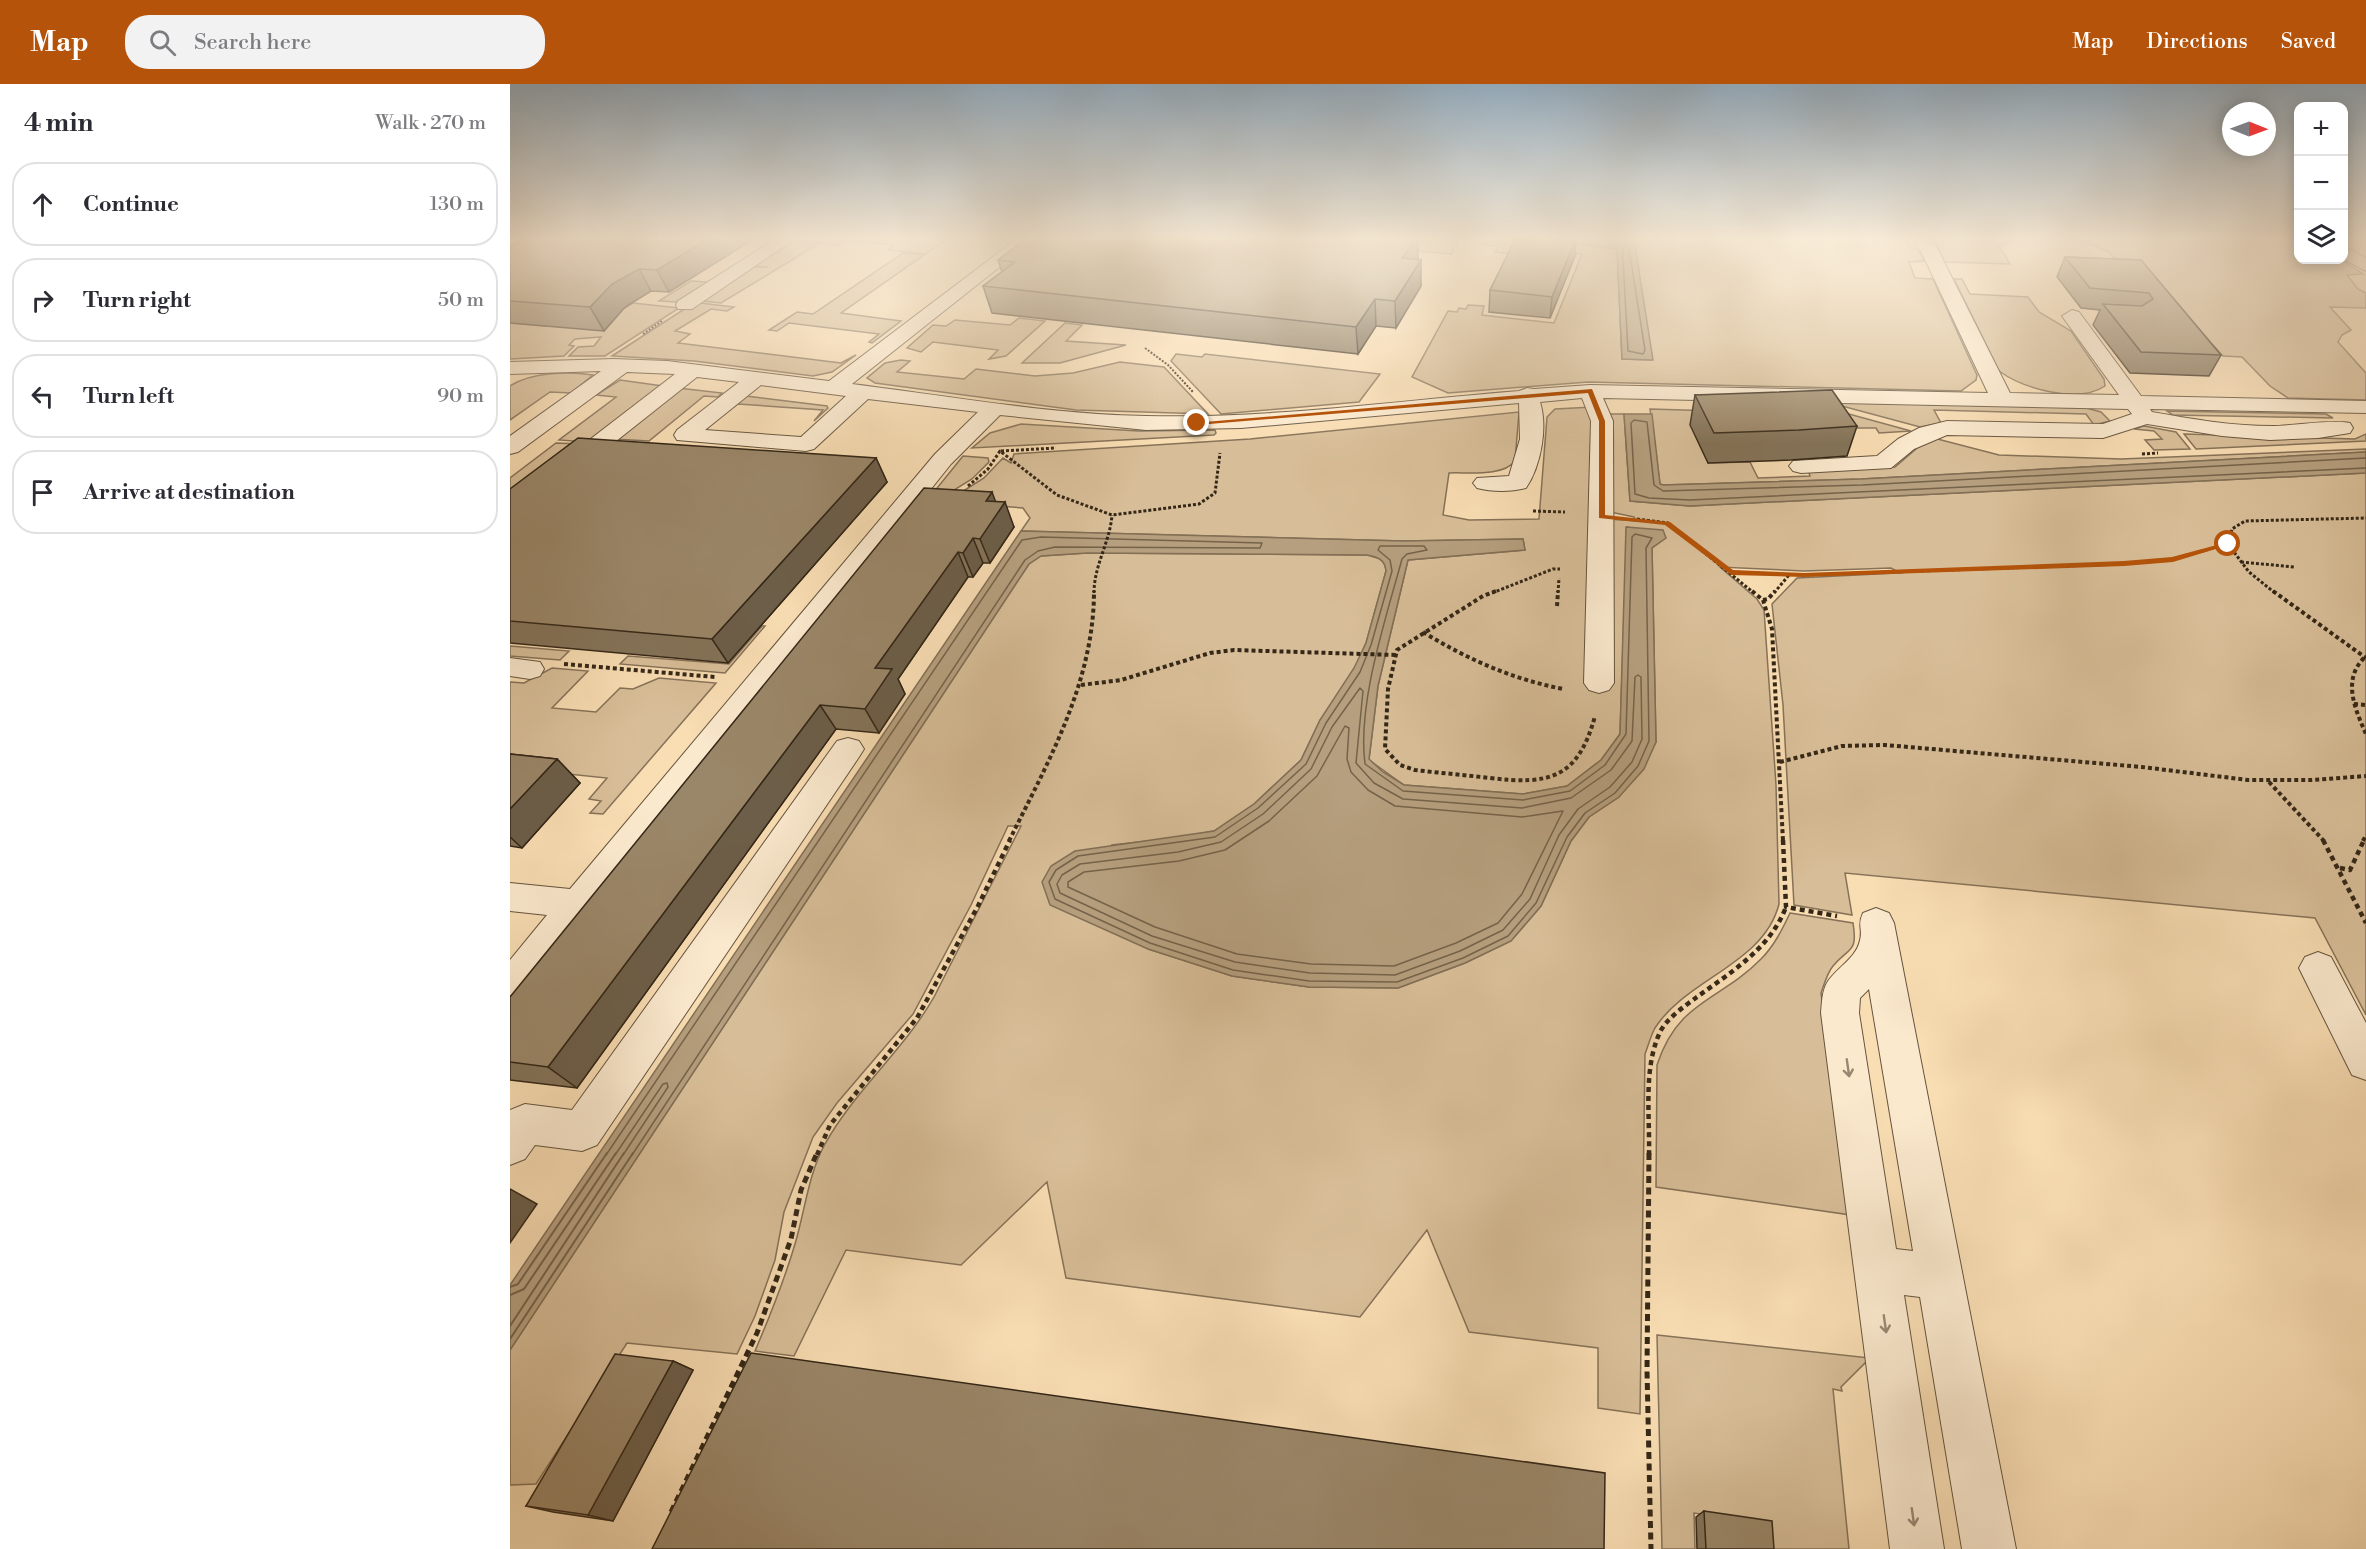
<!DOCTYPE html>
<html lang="en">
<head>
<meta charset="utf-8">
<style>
	:root { --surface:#fff; --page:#f2f2f3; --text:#2b2b33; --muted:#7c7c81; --line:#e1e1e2; --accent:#b45309 }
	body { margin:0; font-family:"Libre Bodoni",serif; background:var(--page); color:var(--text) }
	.controls { position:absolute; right:18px; top:18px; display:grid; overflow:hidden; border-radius:12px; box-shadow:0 3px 15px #0003 }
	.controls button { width:54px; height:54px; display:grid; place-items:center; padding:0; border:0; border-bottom:2px solid var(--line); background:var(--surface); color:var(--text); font:30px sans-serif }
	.compass { position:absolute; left:1712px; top:18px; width:54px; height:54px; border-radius:50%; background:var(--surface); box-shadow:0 3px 15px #0003; rotate:91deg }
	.stop { position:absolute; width:18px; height:18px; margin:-14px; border:4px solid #b45309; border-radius:50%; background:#fff }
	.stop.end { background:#b45309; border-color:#fff; box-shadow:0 2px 6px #0008 }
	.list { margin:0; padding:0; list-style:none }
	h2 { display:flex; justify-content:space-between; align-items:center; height:78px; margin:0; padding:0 24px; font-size:26px }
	h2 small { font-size:20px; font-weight:400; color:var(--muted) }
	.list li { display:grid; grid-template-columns:39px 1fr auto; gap:18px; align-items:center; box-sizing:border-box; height:84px; margin:0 12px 12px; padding:0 12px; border:2px solid var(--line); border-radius:24px }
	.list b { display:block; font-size:22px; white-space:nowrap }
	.list em { font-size:20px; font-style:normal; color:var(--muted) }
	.icon { flex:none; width:33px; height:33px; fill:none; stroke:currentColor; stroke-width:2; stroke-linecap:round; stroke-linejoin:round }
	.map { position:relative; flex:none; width:1856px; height:1465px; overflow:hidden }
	header { display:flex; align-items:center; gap:36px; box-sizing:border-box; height:84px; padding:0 30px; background:var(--accent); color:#fff }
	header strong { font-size:28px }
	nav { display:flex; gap:33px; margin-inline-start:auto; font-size:21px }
	.search { width:420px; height:54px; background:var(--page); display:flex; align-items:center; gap:15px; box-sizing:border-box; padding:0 21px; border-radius:24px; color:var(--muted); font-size:22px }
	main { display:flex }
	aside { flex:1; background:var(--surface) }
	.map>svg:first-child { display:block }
	.green { fill:#d8be98; stroke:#867258; stroke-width:1.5 }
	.water { fill:#b69f7e; stroke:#826f55; stroke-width:1.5 }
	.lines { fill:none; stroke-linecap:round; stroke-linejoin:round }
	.shore-far1 { stroke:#75634a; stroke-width:1.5 }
	.shore { stroke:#75634a; stroke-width:2 }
	.minor-casing { stroke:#65543e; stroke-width:2 }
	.path-far4 { stroke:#342717; stroke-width:2; stroke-dasharray:2 1.5; stroke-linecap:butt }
	.path-far3 { stroke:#342717; stroke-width:3; stroke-dasharray:3 2; stroke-linecap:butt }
	.path-far2 { stroke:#342717; stroke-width:4; stroke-dasharray:4 3; stroke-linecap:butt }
	.path-far1 { stroke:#342717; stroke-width:4.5; stroke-dasharray:5 4; stroke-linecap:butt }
	.path { stroke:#342717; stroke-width:5; stroke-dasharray:7 4.5; stroke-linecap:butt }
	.minor { fill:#fbe9ce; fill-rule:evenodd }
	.wall { fill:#847359; stroke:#342717; stroke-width:1.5 }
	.shaded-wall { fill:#6c5e49; stroke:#342717; stroke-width:1.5 }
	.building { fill:#9a8668; stroke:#342717; stroke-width:1.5 }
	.oneway { stroke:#988872 }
	.route { fill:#b45309 }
</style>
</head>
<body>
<header>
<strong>Map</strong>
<div class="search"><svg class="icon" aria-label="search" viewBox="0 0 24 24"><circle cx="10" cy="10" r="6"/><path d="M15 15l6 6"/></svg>Search here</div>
<nav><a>Map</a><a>Directions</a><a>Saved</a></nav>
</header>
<main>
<aside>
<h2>4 min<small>Walk · 270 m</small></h2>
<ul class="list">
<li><svg class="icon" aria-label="ahead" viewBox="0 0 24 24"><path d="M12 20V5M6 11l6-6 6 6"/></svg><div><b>Continue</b></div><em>130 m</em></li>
<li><svg class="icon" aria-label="right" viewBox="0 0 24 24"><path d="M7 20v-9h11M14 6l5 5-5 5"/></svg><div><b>Turn right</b></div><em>50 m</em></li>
<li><svg class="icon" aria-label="left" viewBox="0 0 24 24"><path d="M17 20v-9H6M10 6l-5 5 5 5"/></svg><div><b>Turn left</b></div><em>90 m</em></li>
<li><svg class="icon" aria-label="arrive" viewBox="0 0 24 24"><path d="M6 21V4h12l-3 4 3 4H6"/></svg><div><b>Arrive at destination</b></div></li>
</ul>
</aside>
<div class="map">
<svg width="1856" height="1465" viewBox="0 0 1856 1465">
	<rect width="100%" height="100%" fill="#f9ddb3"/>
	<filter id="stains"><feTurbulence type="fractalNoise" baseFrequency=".00333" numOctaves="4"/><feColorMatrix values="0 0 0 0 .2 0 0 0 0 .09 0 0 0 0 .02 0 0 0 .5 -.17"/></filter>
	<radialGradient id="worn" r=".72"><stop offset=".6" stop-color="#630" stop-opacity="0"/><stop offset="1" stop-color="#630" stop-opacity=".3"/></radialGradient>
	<g class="green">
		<polygon points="288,154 434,154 436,156 416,170 378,166 384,161 336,156 328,161 285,156"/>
		<polygon points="844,154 946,154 948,156 942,170 870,164"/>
		<polygon points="978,154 1018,154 1107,165 1112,275 1142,276 1125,162 1118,154 1396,154 1401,164 1408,165 1414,177 1399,178 1405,194 1423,195 1467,291 1466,296 1451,307 1078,298 938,309 902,293 938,227 947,228 949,224 956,225 958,221 974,222 972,231 1044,239 1072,170 1006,163 1002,170 985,168 988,162 974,161"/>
		<polygon points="1423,154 1508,154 1489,162 1500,180 1435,178"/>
		<polygon points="1562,154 1777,154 1788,158 1788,176 1832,176 1853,190 1837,191 1848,205 1856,209 1856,224 1820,223 1841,246 1832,251 1828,258 1856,289 1856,316 1778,314 1760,302 1732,273 1713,272 1703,261 1677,260 1598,167"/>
		<polygon points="282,158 308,160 211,219 192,217 244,183 258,183 245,182"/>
		<polygon points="393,169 414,171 331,229 391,237 362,259 359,258 369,250 279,239 267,247 259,246 287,228 303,230"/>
		<path d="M1444,195H1452L1460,210L1518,213L1529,228L1561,247L1594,295L1595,302C1568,320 1514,305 1489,287Z"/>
		<polygon points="181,197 198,198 166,218 149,217"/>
		<polygon points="123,219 169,224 95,272 59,272 68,263 84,262 91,253 65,255 59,261 64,262 54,272 0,275 0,239 35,242 47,235 110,227"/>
		<polygon points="190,219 224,223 217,227 201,225 165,247 180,250 168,259 331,279 346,271 322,288 303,292 184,277 102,272 176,224"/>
		<polygon points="509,234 535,237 496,272 479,275 488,266 423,258 411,268 397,264 423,241 436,242 445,236 500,241"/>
		<polygon points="555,239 572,241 556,257 616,261 550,279 512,279"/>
		<polygon points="666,270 692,273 695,270 870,290 849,318 711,330 661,277"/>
		<polygon points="391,276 400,277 387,288 454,295 466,285 525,292 563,289 610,278 654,283 698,330 566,326 365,299 357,294 375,279"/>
		<path d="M83,291L61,309L40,308L0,336V302C21,288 59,287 83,291Z"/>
		<polygon points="110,296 153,302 77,358 49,356 106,313 86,311"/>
		<polygon points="168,304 212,309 208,313 194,312 139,357 102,355"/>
		<polygon points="236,312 317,322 318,324 304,337 313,326 228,320 213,331"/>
		<polygon points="1218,316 1576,324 1591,328 1600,337 1584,341 1576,330 1424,326 1431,339 1410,343 1332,322"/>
		<path d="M1083,323L1099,435L1126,437L1124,433L1100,428V330H1114L1120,417L1180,422L1856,389V931L1805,834L1335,789L1342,831L1284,821L1273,621L1262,520L1287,494L1390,489L1381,484L1294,487L1210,483L1247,515L1254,526L1266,701L1269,820C1254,880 1176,895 1145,944C1141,951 1138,962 1135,970L1130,1330L1088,1324V1264L959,1248L917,1146L850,1233L556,1194L537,1098L451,1181L336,1166L284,1272L245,1267C260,1232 274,1197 285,1160C295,1127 298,1091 315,1060C345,1006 394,966 424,913L511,742H498L461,821L403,930L327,1019L303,1053L274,1128L265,1176L245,1232L227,1270L117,1259L26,1400L0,1401V1266L519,480L531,472L577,469L857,471C868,474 875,475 876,487L856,559L845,584L810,636L791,676L744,720L704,747L666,754L602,761L638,865L722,892L799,903L888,904L955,879L1001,857L1031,822L1061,757L1079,733L1109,713L1146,658L1142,464L1155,454L1117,443L1110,650L1091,676L1057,702L1013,710L894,701L859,676L868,602L898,476L1015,466L1013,455L893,457L511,447L520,434L513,424L436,418L474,394L493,374L501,379L504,370L740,355L1009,328L1005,377C993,393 958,388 939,389L933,431L959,436L1029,435L1037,333L1045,325Z"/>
		<polygon points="1140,325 1207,327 1198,379 1240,378 1248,394 1300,392 1298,386 1385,383 1420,353 1489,371 1611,375 1856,365 1856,368 1351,395 1153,401 1150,400"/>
		<polygon points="1328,327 1401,347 1369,349 1366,344 1337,344"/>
		<polygon points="1657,327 1816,330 1823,334 1663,331"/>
		<polygon points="511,340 629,347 705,346 706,349 704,351 462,364 480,349"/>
		<polygon points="1634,342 1666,348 1680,365 1644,366 1635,356 1652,355 1644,347 1624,345"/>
		<polygon points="1674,350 1845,355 1856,350 1856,357 1686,365"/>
		<polygon points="46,359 69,360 0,414 0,394"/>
		<polygon points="453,372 478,374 479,378 462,395 428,416 419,414"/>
		<polygon points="252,542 255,542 215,589 110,580 118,572 219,580"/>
		<polygon points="0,562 59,567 50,576 0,572"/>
		<polygon points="42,584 78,587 42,624 86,628 110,604 123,605 149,594 206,599 93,730 80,729 91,717 79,715 97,694 0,684 0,598 14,599"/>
		<path d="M1280,829L1343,839C1348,869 1339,863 1323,882C1317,889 1314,901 1311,909L1341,1131L1146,1103L1147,981C1168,916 1210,917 1251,875C1264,862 1272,846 1280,829Z"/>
		<polygon points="1147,1251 1360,1274 1331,1303 1332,1307 1323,1305 1339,1465 1258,1465 1256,1439 1184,1429 1185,1465 1152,1465"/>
	</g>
	<g class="water">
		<polygon points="1018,154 1120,154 1125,162 1143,276 1112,275 1107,165"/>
		<polygon points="1114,330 1142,330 1150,400 1153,401 1351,395 1856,368 1856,389 1180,422 1120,417"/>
		<path d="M1116,443L1153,446L1156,454L1142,464L1146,658L1134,685L1109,713L1079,733L1061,757L1031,822L1001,857L955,879L888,904L799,903L722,892L638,865L540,821L532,798L541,782L565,767L704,747L744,720L791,676L810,636L844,584L856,559L876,487C875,475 868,473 857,471L577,469L531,472L519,480L0,1266V1201L511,447L893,457L1013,455L1015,466L898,476L868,602L859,675L873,688L894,701L1013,710L1057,702L1091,676L1110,650Z"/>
	</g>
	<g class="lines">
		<g class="shore-far1">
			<polygon points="1116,162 1119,165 1135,266 1133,270 1118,267 1113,175 1113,164"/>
			<polyline points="1856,374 1352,401 1153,407 1144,401 1137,338 1124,336 1121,339 1125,410 1139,414 1180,416 1856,384"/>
			<path d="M1125,450L1142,454L1136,464L1139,657L1128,682L1105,709L1075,729L1057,753L1026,819L998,852L953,874L887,898L799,897L723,886L640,859L545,815L539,798L546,786L568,772L705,753L748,724L796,680L816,639L850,588L861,561L882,487L880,476L868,466L870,462H914L917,466L897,470L892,475C876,534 847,620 855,680L893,707L1013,716L1060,707L1095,681L1116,650L1122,453Z"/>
			<polygon points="1128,591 1131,593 1132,655 1122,678 1100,703 1068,725 1049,751 1020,815 993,846 950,867 885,891 800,889 725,878 642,852 550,809 547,800 552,791 570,780 668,768 711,758 753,730 801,685 822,643 850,604 853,607 846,679 864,699 893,715 1012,724 1061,714 1101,686 1122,657 1125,593"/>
			<polygon points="835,642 839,644 837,675 841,688 858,706 885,722 1012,733 1053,727 1012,810 988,839 946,859 884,882 801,880 727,870 645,843 558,803 558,798 574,788 669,777 715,766 759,737 807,692"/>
			<polyline points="96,1071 512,456 531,453 752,459 750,464 545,463 528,467 515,476 122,1071"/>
			<polyline points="105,1071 153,1000 157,999 158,1003 113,1071"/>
		</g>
		<g class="shore">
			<polyline points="0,1203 8,1200 97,1069"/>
			<polyline points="0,1211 14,1205 106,1069"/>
			<polyline points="0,1242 114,1069"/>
			<polyline points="0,1255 123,1069"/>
		</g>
		<g class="minor-casing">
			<g id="minor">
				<polygon points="267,154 286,154 182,225 168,225 166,221 168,217"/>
				<path d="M508,154H526L342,300C439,312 538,330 636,332C760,335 885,317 1009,307L1017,304L1024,305L1080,301L1478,309L1411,167L1401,154H1418L1428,166L1500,309L1609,311L1552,232L1562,226L1569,228L1631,312L1856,317V329L1640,325L1642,328C1682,335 1722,342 1762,342C1784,342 1821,335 1840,339L1843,344L1840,349L1808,354L1760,356L1712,352L1637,340L1593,354L1437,351L1404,365L1381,384L1291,389L1283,387L1279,382L1283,377L1367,372L1388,355L1409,344L1437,337L1593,340L1622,330L1618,325L1093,314L1103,337L1104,599L1099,606L1089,609L1079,606L1074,599L1081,337L1072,314L1030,318C1038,343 1031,382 1016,404C1001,408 982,408 967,404L963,399L967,394L999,392L1010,355L1009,319L731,344L636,346L490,331L441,380L13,915L0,919V876L37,831L0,827V799L60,805L425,370L468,328L358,315L304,365L296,367L167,356L164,351L167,346L229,298L187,293L9,434L0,436V417L165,290L117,288L8,368L0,370V352L91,287L0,290V278L104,275L157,277L319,297ZM251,301L336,312L291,353L195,346Z"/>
				<polygon points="1834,162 1856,174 1856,187 1834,175"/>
				<polygon points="0,574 30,578 34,585 30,592 20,595 0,592"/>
				<polygon points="338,654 349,657 354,665 349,673 87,1061 72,1067 25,1061 15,1075 0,1081 0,1026 15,1020 62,1026 327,657"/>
				<path d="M1366,824L1379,829L1384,839L1506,1465H1452L1410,1213L1394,1211L1434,1465H1380L1311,929C1312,918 1312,906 1318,897C1328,883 1347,873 1350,856C1353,844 1347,842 1353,829ZM1359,905L1403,1167L1386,1165L1349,929L1350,914Z"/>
				<polygon points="1808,868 1821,873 1856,939 1856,996 1842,991 1789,884 1795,873"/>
			</g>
		</g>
		<g class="path-far4">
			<polyline points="133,250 152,237"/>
			<polyline points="635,264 658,281 683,308"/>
		</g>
		<g class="path-far3">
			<polyline points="491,367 546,364"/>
			<polyline points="1632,370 1648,369"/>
			<polyline points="458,402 478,385 490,367 547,411 602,431 689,420 705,409 710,369"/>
			<polyline points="1023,427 1055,428"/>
			<polyline points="1127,435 1158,439 1244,509"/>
			<polyline points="1731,478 1784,483"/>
			<polyline points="1222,488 1294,491 1614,480 1663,475 1718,460"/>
			<path d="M584,509C584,481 600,458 602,431"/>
			<polyline points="982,509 1043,485 1050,485"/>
			<polyline points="1048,509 1049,494"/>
			<polyline points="1264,509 1279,491"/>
			<polyline points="1765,509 1739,488 1718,460 1722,445 1735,437 1856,434"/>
		</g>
		<g class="path-far2">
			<path d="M986,507L973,512L887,566L878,605L875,665L890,681L905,686C930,689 955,691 980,694C1039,701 1068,695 1085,632"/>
			<polyline points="1242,507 1253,516 1262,545 1273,757"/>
			<polyline points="1763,507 1856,574"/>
			<polyline points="1253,516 1258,515 1265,507"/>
			<polyline points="1047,522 1048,507"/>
			<path d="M913,548C957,575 1002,595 1053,605"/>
			<path d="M1854,574C1832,596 1845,625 1856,650"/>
			<polyline points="54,580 205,593"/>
			<polyline points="571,601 611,596 700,569 724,566 886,571"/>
			<polyline points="1844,620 1856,621"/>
			<polyline points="1270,678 1332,662 1375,661 1632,683 1738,696 1801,696 1856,692"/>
			<polyline points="1759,698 1814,757"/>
			<path d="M499,757C538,678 584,598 584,507"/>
			<polyline points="1853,757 1856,751"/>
		</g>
		<g class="path-far1">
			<polyline points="1273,756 1276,823 1327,832"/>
			<polyline points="1813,756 1856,839"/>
			<polyline points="1830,784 1840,786 1854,756"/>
			<polyline points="307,1071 320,1041 407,934 468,822 500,756"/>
			<path d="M1139,1071C1140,1031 1133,985 1150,948C1157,934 1175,922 1187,913C1221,888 1260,865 1276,823"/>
		</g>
		<g class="path">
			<polyline points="1139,1069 1137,1287 1141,1465"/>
			<polyline points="161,1428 247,1249 281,1155 291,1106 307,1069"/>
		</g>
		<use href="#minor" class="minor"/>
	</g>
	<g class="wall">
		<polygon points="10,154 245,154 159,208 141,207 115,223 94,247 0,239 0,162 15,154"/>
		<polygon points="517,154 907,154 908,176 911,202 886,244 866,242 848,270 482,229 473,202 492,188 488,176"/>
		<polygon points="1065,172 1040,234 979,228 980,206"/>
		<polygon points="1555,173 1631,176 1711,271 1699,292 1620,289 1583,241 1590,226 1571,224 1547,193"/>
		<polygon points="1185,311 1347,342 1337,372 1281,376 1198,379 1180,341"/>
		<polygon points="366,374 377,398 218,579 0,559 0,405"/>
		<polygon points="486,418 504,443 480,479 473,479 463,493 458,493 388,595 395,610 369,649 326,645 67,1004 0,996 0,913"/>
		<polygon points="0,670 47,675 70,699 12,764 0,762"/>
		<polygon points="163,1277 183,1286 103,1437 43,1428 16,1422"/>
		<polygon points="1194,1427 1264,1465 1187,1465 1186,1433"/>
	</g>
	<g class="shaded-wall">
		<polygon points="200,154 245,154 159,208 147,186"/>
		<polygon points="906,154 907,154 908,177 892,174"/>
		<polygon points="1066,154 1065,172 1040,234 1042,213"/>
		<polygon points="911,176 911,202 886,244 885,217"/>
		<polygon points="129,185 141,207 115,223 94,247 80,223 102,200"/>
		<polygon points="865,215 866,242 848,270 846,243"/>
		<polygon points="366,374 377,398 218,579 202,555"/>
		<polygon points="482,408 489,427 495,418 504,443 480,479 470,455 476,417"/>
		<polygon points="463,454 473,479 463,493 453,469"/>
		<polygon points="448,468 458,493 388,595 395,610 369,649 355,625 365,584"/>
		<polygon points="310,621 326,645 67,1004 38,983"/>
		<polygon points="47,675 70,699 12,764 0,753 0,725"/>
		<polygon points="0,1105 27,1120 0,1159"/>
		<polygon points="163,1277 183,1286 103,1437 78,1431"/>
	</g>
	<g class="building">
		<polygon points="16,154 200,154 147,186 129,185 102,200 80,223 0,217 0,162"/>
		<polygon points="517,154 906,154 892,174 911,176 885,217 865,215 846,243 473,202 505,178 488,176"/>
		<polygon points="1006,154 1066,154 1042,213 980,206"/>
		<polygon points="1555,173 1631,176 1711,271 1631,268 1593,220 1632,222 1643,215 1639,209 1580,204"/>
		<polygon points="1322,306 1347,342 1289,346 1204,349 1185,311"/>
		<polygon points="68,354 366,374 202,555 0,537 0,405"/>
		<polygon points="414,404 482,408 476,417 495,418 470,455 463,454 453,469 448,468 365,584 382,585 355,625 310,621 38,983 0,978 0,913"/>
		<polygon points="0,670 47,675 0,725"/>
		<polygon points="241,1269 1095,1389 1094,1465 142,1465"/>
		<polygon points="105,1270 163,1277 78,1431 16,1422"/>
		<polygon points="1194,1427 1262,1437 1264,1465 1196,1465"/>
	</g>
	<defs><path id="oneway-shaft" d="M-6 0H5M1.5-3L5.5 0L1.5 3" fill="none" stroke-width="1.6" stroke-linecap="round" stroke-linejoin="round" transform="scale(1.5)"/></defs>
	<g class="oneway">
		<use href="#oneway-shaft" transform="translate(1338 984) rotate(82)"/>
		<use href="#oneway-shaft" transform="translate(1375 1240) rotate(82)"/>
		<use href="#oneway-shaft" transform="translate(1403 1433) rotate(82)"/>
	</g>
	<linearGradient id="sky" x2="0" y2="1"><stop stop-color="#94acbe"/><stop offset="0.43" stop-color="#fcf0dd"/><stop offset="1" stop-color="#fcf0dd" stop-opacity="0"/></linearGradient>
	<rect width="1856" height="359" fill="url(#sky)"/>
	<polygon class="route" points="1082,305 1095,337 1095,431 1160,438 1223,486 1294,489 1614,477 1662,473 1718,458 1722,460 1663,478 1614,482 1294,493 1221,491 1155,441 1089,434 1089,337 1078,309 687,341 683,339"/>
	<rect width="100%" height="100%" filter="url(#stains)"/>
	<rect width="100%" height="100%" fill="url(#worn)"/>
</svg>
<div class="controls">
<button>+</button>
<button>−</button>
<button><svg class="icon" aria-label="layers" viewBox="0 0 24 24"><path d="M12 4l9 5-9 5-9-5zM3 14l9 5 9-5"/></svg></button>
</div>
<svg class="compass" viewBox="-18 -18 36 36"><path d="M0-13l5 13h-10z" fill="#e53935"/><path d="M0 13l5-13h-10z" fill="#7c7c81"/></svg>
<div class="stop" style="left:1718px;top:460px"></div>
<div class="stop end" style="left:687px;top:339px"></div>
</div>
</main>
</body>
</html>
